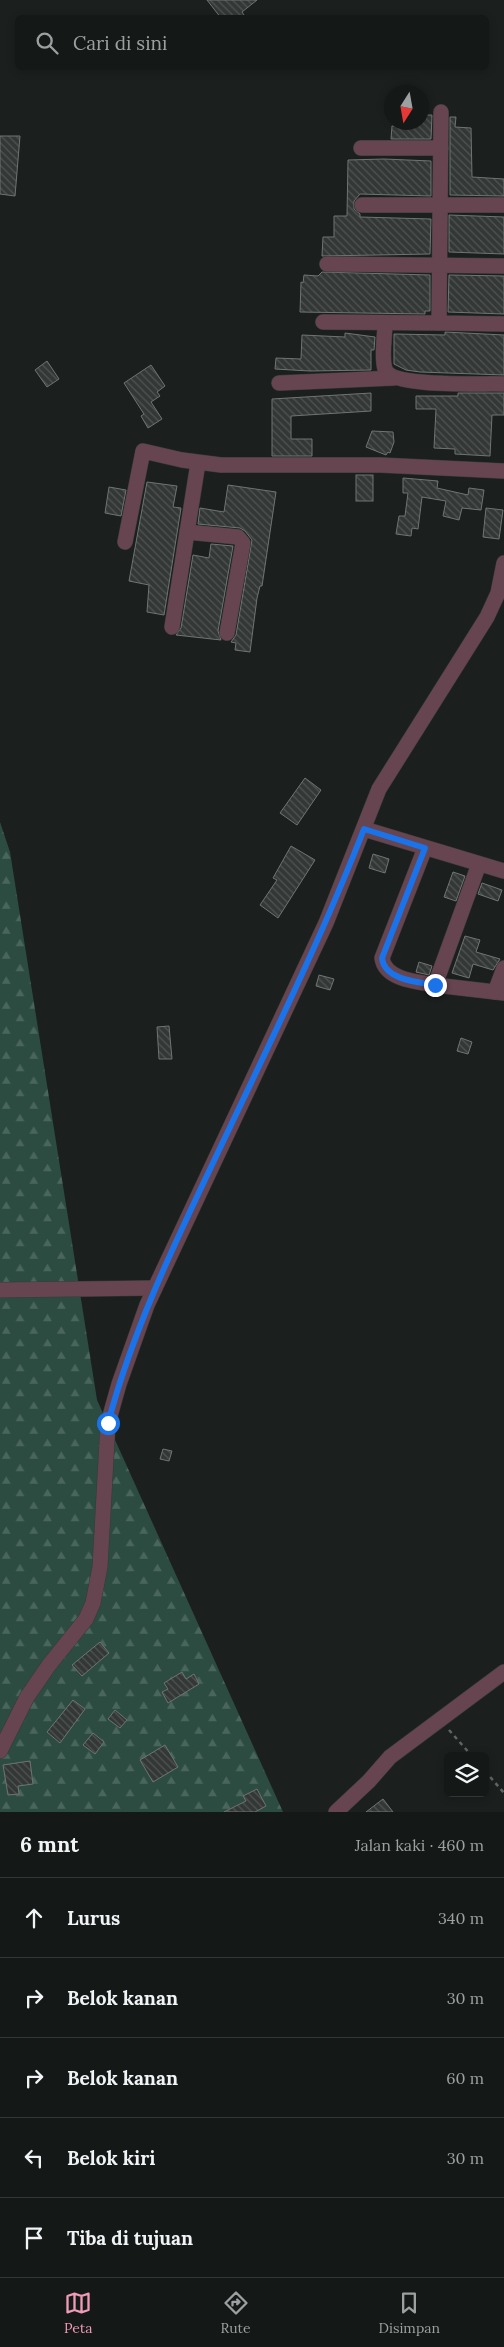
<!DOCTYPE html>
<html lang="id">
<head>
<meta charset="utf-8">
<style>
	:root { --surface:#141816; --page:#1d211f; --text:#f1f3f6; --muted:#9da0a1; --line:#333735; --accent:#ef9ab8 }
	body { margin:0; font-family:Lora,serif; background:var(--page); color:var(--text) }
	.controls { position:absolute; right:15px; bottom:15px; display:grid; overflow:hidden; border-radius:8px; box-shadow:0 2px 8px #0003 }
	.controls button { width:45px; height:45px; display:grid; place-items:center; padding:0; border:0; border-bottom:1px solid var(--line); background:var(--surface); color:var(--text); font:25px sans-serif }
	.compass { position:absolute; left:384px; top:85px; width:45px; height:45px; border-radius:50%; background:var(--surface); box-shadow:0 2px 8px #0003; rotate:191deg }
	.stop { position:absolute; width:15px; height:15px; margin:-11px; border:4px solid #1a73e8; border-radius:50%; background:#fff }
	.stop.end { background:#1a73e8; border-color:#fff; box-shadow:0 1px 5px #0008 }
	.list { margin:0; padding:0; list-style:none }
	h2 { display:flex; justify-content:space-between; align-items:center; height:65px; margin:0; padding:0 20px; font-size:21px }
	h2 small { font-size:16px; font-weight:400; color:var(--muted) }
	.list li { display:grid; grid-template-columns:32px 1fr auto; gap:15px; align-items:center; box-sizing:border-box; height:80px; padding:0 20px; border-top:1px solid var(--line) }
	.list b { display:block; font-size:19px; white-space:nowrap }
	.list em { font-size:16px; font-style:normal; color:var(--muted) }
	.icon { flex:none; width:28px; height:28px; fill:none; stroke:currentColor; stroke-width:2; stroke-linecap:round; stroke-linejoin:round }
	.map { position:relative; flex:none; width:504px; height:1812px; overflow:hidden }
	.search { position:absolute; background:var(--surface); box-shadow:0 2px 8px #0003; left:15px; right:15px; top:15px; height:55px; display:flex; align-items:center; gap:12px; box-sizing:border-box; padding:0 18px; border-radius:8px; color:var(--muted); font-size:19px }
	.sheet { height:465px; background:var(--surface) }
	nav { display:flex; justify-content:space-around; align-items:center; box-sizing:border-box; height:70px; border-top:1px solid var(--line); background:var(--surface); font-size:14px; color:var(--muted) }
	nav a { display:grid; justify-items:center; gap:2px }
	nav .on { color:var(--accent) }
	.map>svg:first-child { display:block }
	.forest { fill:url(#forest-firs) }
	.building { fill:url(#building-back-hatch); stroke:#6f7572 }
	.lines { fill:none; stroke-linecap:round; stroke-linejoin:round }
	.minor-casing { stroke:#363b39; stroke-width:16 }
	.path { stroke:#616563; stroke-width:2.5; stroke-dasharray:4 4; stroke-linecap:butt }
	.minor { stroke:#664450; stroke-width:15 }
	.route { stroke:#1a73e8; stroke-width:6 }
</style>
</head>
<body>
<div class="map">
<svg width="504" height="1812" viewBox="0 0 504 1812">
	<defs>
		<pattern id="forest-firs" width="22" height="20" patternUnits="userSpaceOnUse" patternTransform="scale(1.25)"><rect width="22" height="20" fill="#2c4c41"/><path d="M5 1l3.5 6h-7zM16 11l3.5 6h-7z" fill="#4a665c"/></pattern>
		<pattern id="building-back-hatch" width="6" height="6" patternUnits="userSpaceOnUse" patternTransform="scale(1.25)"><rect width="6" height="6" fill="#333836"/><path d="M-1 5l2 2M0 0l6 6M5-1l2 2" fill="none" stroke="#505453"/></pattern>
	</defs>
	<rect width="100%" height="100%" fill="#1b201e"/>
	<polygon class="forest" points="0,822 10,852 97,1400 283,1812 0,1812"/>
	<g class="building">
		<polygon points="207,0 257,0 242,12 246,18 221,18"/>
		<polygon points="422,115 432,115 431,139 391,139 392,126 395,126 395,122 422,122"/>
		<polygon points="450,117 456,117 455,127 471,128 472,177 504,179 504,196 450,195"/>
		<polygon points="0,136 20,136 15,196 0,194"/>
		<polygon points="384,159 431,161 431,196 360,194 354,201 354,209 360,214 360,217 431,219 430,254 322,256 323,237 334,237 334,216 347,216 348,160"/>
		<polygon points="449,215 504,217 504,254 449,252"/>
		<polygon points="322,272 430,275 430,311 425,311 425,314 300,312 301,282 303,283 304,275 318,276"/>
		<polygon points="449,275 504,276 504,314 448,312"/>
		<polygon points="445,332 504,335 504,375 420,372 406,370 394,364 394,334 445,335"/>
		<polygon points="345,333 375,337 374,350 371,350 371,370 310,371 275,369 276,358 301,359 302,335 345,337"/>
		<polygon points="47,361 59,379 47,387 35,370"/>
		<polygon points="151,365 165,386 157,392 160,396 151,402 162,419 148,428 141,416 144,414 124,383"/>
		<polygon points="371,393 371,411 291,416 291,439 312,439 312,456 272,456 272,399"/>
		<polygon points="458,393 504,393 504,415 492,415 490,456 455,454 455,449 434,448 436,409 416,409 416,396 458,396"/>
		<polygon points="372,431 393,432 394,442 390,453 388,452 386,455 366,447"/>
		<rect x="356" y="475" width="17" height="26"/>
		<polygon points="403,478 438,481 437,488 468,495 469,488 484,490 481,510 462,508 459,520 443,516 446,501 422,497 418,529 412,528 411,536 396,534 399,516 405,516 408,493 403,493"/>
		<polygon points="147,482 177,486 173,507 181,508 164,615 147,612 149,585 129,581"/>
		<polygon points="228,485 276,492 262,586 260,586 257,598 250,652 235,650 236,643 231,642 236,635 252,540 245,531 240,528 198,524 200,508 224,512"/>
		<polygon points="109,487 126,490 121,516 105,513"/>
		<polygon points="486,508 503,510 499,539 483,537"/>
		<polygon points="211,544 233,546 218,631 221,640 176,635 181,628 193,555 209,558"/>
		<polygon points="305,778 321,790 297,825 280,813"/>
		<polygon points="291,846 315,860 278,918 260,905 277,880 273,878"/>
		<polygon points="373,854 389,859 385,873 369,868"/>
		<polygon points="453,872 465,876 456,901 444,897"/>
		<polygon points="482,883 502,890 498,901 478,894"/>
		<polygon points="465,936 480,940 476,952 500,959 493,970 473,964 469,978 452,973"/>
		<polygon points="419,962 432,966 429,975 416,972"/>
		<polygon points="319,975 334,979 330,990 316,986"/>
		<polygon points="169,1026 172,1059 159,1059 157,1027"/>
		<polygon points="461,1038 472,1042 468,1054 457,1051"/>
		<polygon points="163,1449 172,1451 169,1461 160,1459"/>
		<polygon points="100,1642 109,1653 82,1676 72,1665"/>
		<polygon points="182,1672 186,1679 194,1674 199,1684 168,1703 162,1692 168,1689 164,1683"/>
		<polygon points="73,1700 85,1709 60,1743 47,1732"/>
		<polygon points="115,1710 127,1720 120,1728 108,1719"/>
		<polygon points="93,1733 104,1742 95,1754 83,1745"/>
		<polygon points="165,1745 178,1767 153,1782 140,1760"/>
		<polygon points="30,1761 33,1784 18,1786 19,1794 8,1795 3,1765"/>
		<polygon points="257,1789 266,1806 255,1812 224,1812 246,1801 243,1796"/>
		<polygon points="383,1799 393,1812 366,1812"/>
	</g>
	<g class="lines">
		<g class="minor-casing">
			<g id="minor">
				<polyline points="441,112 439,323 504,324"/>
				<polyline points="361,148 441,148"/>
				<polyline points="362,205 504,205"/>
				<polyline points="327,264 504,266"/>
				<polyline points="323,322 439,323"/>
				<path d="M385,323C385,336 381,357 385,369C392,388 483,383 504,384"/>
				<polyline points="279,383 394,378"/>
				<polyline points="187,532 238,537 243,543 227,633"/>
				<polyline points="125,542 143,451 182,460 221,465 380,465 504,471"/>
				<polyline points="172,627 198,463"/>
				<polyline points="364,829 504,871"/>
				<path d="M425,848L382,958C385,980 418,982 435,985L479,864"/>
				<polyline points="435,985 504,993"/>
				<polyline points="495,992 504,968"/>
				<polyline points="0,1290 155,1288"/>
				<polyline points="0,1751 27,1697 49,1665 86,1619 93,1603 100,1567 108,1423 119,1384 147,1305 326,923 379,789 487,617 498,593 504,563"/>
				<polyline points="336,1812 369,1781 390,1757 504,1672"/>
			</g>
		</g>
		<g class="path">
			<polyline points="449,1730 472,1756"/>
			<polyline points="485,1771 504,1793"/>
		</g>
		<use href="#minor" class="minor"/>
	</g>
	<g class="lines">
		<path class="route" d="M108,1423C132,1333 171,1251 211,1167C264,1055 319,944 364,829L425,848L382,958C384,980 418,982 435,985"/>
	</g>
</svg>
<div class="controls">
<button><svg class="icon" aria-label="layers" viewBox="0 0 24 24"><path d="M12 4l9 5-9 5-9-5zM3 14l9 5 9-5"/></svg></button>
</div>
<svg class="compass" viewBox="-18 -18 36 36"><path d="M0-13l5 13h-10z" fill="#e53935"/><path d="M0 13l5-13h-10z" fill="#9da0a1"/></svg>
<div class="stop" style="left:108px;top:1423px"></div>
<div class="stop end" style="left:435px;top:985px"></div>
<div class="search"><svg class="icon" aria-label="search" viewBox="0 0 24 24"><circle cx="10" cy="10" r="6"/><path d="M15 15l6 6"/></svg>Cari di sini</div>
</div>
<section class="sheet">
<h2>6 mnt<small>Jalan kaki · 460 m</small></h2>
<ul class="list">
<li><svg class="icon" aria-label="ahead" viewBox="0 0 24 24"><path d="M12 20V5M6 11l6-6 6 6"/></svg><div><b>Lurus</b></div><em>340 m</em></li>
<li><svg class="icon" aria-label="right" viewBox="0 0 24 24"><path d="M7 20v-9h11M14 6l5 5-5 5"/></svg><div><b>Belok kanan</b></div><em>30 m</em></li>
<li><svg class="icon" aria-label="right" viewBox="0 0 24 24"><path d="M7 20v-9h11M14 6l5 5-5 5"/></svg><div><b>Belok kanan</b></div><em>60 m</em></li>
<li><svg class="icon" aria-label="left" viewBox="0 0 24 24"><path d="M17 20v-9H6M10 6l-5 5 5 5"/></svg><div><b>Belok kiri</b></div><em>30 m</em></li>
<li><svg class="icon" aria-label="arrive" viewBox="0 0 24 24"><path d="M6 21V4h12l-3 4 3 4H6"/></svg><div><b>Tiba di tujuan</b></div></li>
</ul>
</section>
<nav>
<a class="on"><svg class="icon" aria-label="map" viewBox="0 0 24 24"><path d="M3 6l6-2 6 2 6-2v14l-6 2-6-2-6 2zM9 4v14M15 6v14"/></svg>Peta</a>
<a><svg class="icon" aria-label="directions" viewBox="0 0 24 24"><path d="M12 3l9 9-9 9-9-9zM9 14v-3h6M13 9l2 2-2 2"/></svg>Rute</a>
<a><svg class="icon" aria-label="saved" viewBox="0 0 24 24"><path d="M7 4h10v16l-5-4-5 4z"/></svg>Disimpan</a>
</nav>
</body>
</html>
